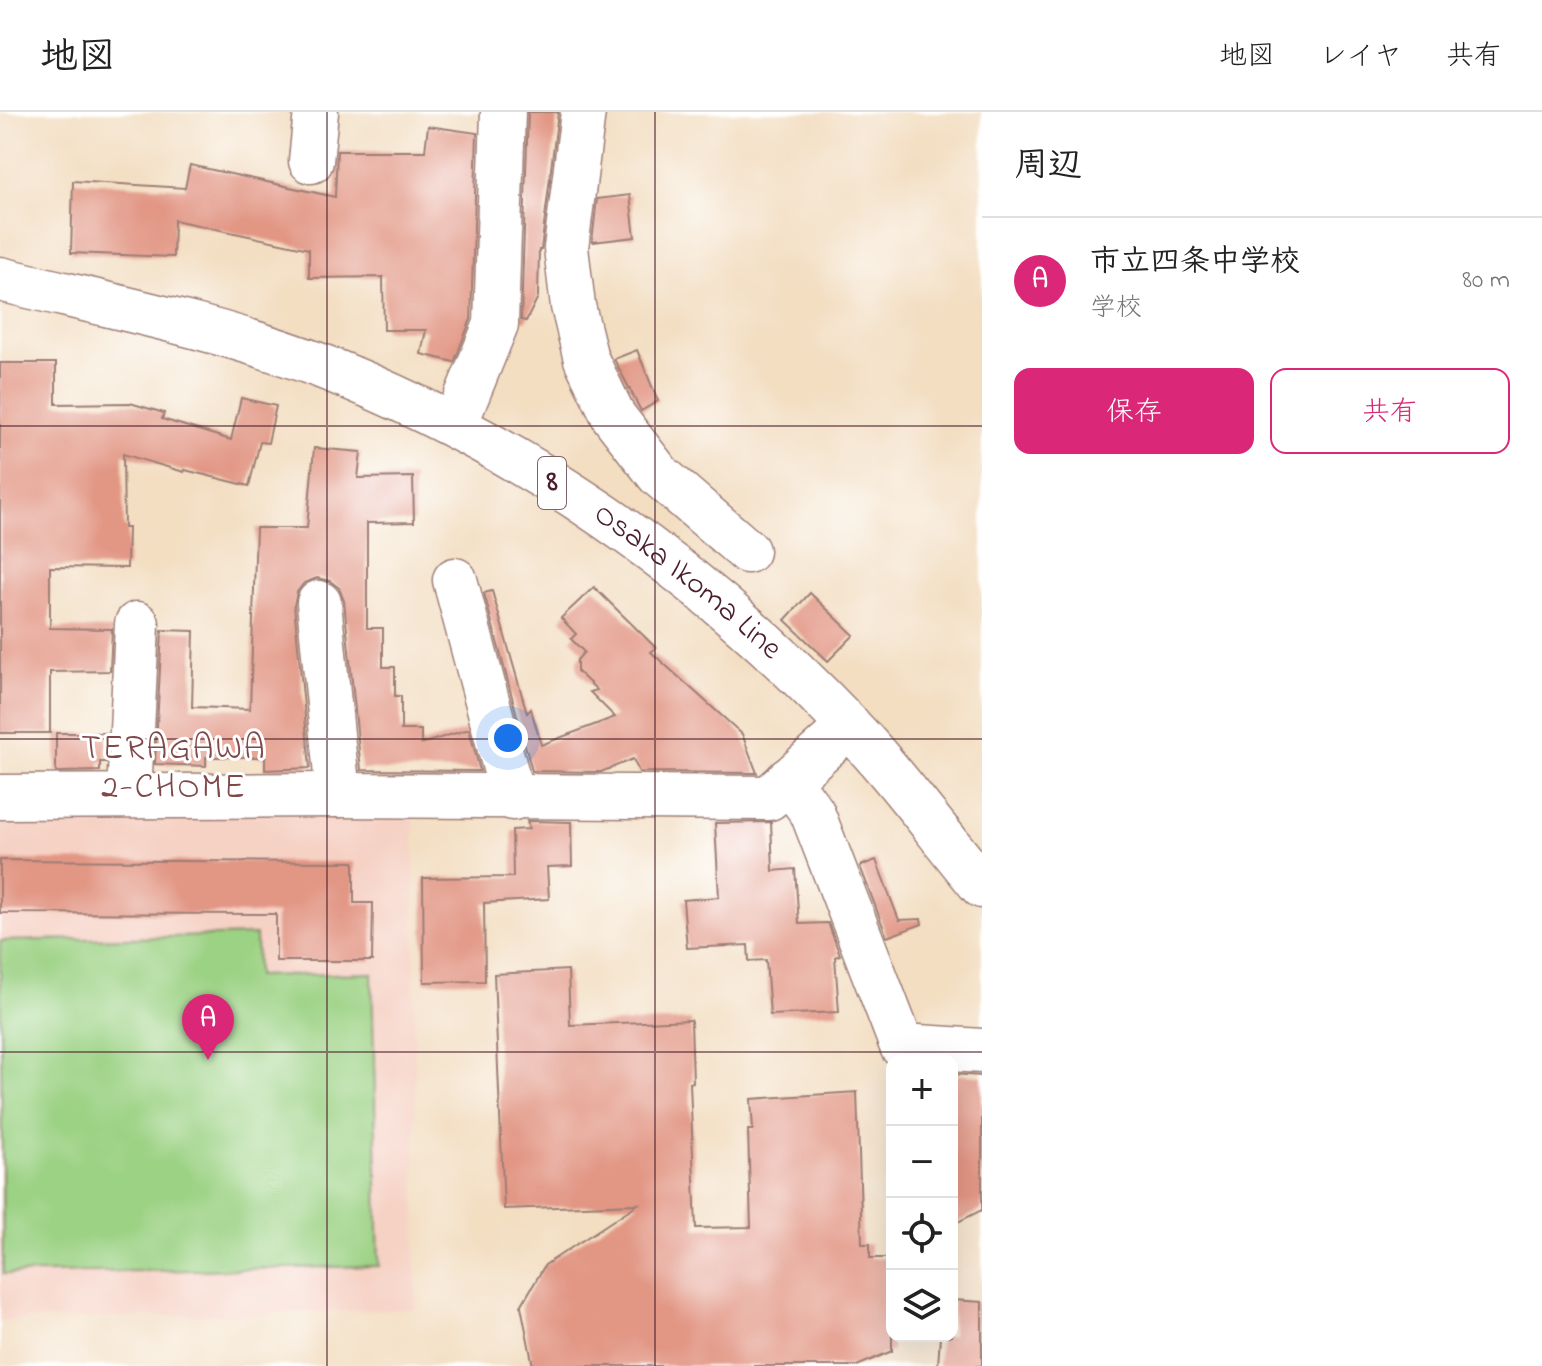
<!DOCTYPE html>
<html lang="ja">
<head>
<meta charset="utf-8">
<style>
	:root { --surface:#fff; --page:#f6f6f6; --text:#222; --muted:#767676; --line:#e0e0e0; --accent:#db2777 }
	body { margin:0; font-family:"Indie Flower","Klee One",sans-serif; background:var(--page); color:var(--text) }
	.controls { position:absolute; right:24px; bottom:24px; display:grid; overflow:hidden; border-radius:16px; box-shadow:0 8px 32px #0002 }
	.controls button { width:72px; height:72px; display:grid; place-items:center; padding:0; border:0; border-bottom:2px solid var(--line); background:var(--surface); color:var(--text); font:40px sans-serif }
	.you { position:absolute; left:508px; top:626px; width:28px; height:28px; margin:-20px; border:6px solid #fff; border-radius:50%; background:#1a73e8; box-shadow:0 0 0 12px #1a73e833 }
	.badge { display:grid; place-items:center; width:52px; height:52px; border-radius:50%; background:var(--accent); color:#fff; font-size:26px; font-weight:700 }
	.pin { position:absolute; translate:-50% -66px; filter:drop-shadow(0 2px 4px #0008) }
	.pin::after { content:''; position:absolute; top:42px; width:28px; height:24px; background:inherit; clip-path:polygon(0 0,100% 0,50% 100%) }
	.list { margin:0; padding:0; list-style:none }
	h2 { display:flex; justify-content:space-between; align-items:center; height:104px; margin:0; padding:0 32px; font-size:34px }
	h2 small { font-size:26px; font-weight:400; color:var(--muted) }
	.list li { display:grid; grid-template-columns:52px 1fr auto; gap:24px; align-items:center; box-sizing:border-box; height:128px; padding:0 32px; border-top:2px solid var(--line) }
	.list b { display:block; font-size:30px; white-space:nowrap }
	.list p { margin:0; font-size:26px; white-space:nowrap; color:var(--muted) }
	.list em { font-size:26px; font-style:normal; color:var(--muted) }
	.actions { display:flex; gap:16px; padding:24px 32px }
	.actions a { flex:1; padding:18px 0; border:2px solid var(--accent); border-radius:16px; text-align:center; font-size:28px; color:var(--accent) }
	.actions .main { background:var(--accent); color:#fff }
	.icon { flex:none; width:44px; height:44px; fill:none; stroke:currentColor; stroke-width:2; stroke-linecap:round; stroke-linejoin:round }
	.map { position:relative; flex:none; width:982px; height:1254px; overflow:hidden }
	header { display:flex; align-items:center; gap:48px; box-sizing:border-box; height:112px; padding:0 40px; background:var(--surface); border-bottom:2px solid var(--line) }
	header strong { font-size:38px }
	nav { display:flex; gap:44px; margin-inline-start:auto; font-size:28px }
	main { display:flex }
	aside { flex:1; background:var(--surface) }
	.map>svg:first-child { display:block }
	.built { fill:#f6d2c5 }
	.green { fill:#9cd284; stroke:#737858; stroke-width:2 }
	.building { fill:#e29684 }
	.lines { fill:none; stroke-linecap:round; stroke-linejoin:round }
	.minor-casing { stroke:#9e7e76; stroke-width:47 }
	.major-casing { stroke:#9e7e76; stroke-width:47 }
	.minor { stroke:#fff; stroke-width:44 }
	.major { stroke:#fff; stroke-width:44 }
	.grid { fill:none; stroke:#4a1f2b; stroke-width:2; stroke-opacity:0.55 }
	.labels { text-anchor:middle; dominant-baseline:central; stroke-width:6; stroke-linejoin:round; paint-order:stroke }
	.shield { fill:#fff; stroke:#80626b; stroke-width:2 }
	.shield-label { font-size:30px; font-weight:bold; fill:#4a1f2b }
	.street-label { font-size:32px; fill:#4a1f2b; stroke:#fff }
	.neighbourhood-label { font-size:34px; letter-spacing:2px; fill:#7f494a; stroke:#fff }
</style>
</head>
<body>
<header>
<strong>地図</strong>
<nav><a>地図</a><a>レイヤ</a><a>共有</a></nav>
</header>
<main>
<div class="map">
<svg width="982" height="1254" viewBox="0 0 982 1254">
	<rect width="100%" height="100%" fill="#fff"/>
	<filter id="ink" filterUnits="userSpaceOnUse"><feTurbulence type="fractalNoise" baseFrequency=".0125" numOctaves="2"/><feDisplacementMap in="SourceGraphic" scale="16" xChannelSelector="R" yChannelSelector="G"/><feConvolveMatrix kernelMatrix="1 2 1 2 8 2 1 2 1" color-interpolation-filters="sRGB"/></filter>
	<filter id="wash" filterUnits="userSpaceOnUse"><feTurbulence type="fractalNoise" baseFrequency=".006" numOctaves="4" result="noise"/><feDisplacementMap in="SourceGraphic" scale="32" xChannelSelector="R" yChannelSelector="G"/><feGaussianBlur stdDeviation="1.8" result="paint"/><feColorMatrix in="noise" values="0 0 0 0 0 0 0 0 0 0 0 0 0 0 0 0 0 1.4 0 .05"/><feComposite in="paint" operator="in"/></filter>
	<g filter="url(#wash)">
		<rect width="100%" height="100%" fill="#f3dec2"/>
		<polygon class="built" points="0,697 414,699 416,1197 0,1209"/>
		<polygon class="green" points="256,823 257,864 372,861 379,1154 3,1162 0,829"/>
		<g id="blocks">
			<g class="building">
				<polygon points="528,0 558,0 541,138 539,138 538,185 526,209 521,208"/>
				<polygon points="428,14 477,21 471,207 454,250 421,242 426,218 384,218 383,165 309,166 309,137 174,108 173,145 71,141 73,69 185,76 190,53 335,85 337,39 425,39"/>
				<polygon points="630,83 635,125 592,130 597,87"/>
				<polygon points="637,238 658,289 641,299 614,247"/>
				<polygon points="0,251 56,251 56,292 130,291 164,301 162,307 231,328 241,286 276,294 268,331 260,330 249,374 185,358 184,360 123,342 124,416 128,416 127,456 50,455 50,516 112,517 110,559 50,560 50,621 0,621"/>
				<polygon points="314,336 361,340 358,366 413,365 414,410 367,411 367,516 383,516 383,555 395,555 395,584 401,584 401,618 421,618 421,632 469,617 480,659 361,658 344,489 339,476 330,469 317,466 304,471 297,480 294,493 310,656 265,658 265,645 206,645 206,654 155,652 162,518 194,519 192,595 250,597 256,416 307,416"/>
				<polygon points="594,475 656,536 651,540 742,622 757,661 639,660 633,647 601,660 532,659 484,481 492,479 527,601 531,597 541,633 615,605 590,580 597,578 577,559 577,548 584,540 571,527 576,522 561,506"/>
				<polygon points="810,481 854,523 828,549 785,508"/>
				<polygon points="56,621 107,621 106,650 100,650 100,659 56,660"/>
				<polygon points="527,709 571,710 572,754 547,755 549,787 484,791 485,869 424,870 423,766 513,765 512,718 529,717"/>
				<polygon points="771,710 773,759 795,757 799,812 828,811 840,843 835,845 839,900 770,903 766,848 749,849 748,833 687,836 683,788 719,785 715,711"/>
				<polygon points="0,748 354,750 354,791 373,791 372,849 276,849 276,802 0,801"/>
				<polygon points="876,748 899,808 921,807 922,812 887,825 860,754"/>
				<polygon points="568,858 570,913 691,908 693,970 690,971 696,1116 751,1115 748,1018 753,1018 751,987 857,980 862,1132 870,1132 870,1146 892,1146 892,1239 857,1254 533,1254 521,1194 545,1153 638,1092 504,1097 494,862"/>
				<polygon points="952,962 982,964 982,1098 952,1113"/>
				<polygon points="952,1188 982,1190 982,1254 938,1254 940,1224 952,1224"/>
			</g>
		</g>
	</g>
	<g filter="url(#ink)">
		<use href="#blocks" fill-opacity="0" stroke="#9e7e76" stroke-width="2"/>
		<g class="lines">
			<g class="minor-casing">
				<g id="minor">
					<polyline points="583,0 566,136 573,194 586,247 614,305 659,363 747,439"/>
					<polyline points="311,49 316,0"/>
					<polyline points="455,313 496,212 503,0"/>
					<polyline points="455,468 513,686"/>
					<polyline points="319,491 338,683"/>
					<polyline points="788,668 812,700 902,934 982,939"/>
					<polyline points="129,683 137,512"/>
					<polyline points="0,685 338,683 769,686 849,614"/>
				</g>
			</g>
			<g class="major-casing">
				<g id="major">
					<path id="s1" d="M0,167C107,193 218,215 321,254C520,331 699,456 846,611C895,662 937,720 982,774"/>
				</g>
			</g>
			<use href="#minor" class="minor"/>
			<use href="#major" class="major"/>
		</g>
	</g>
	<path class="grid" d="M327,0V1254M655,0V1254M0,314H982M0,627H982M0,940H982"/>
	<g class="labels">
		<rect class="shield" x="538" y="345" width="28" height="52" rx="6"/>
		<g class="shield-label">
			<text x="552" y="371">8</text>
		</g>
		<g class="street-label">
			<text stroke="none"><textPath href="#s1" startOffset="760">Osaka Ikoma Line</textPath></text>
		</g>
		<g class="neighbourhood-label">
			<text x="174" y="638">TERAGAWA<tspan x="174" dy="39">2-CHOME</tspan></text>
		</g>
	</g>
</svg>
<div class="controls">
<button>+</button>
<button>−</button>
<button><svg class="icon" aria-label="locate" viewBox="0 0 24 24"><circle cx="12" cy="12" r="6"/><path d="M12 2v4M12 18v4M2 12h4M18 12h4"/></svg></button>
<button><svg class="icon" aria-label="layers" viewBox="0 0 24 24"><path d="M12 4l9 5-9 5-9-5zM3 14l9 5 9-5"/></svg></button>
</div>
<div class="you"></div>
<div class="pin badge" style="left:208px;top:948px">A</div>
</div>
<aside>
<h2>周辺<small></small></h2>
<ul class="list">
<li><span class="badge">A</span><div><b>市立四条中学校</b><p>学校</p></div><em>80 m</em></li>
</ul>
<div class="actions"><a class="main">保存</a><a>共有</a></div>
</aside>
</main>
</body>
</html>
